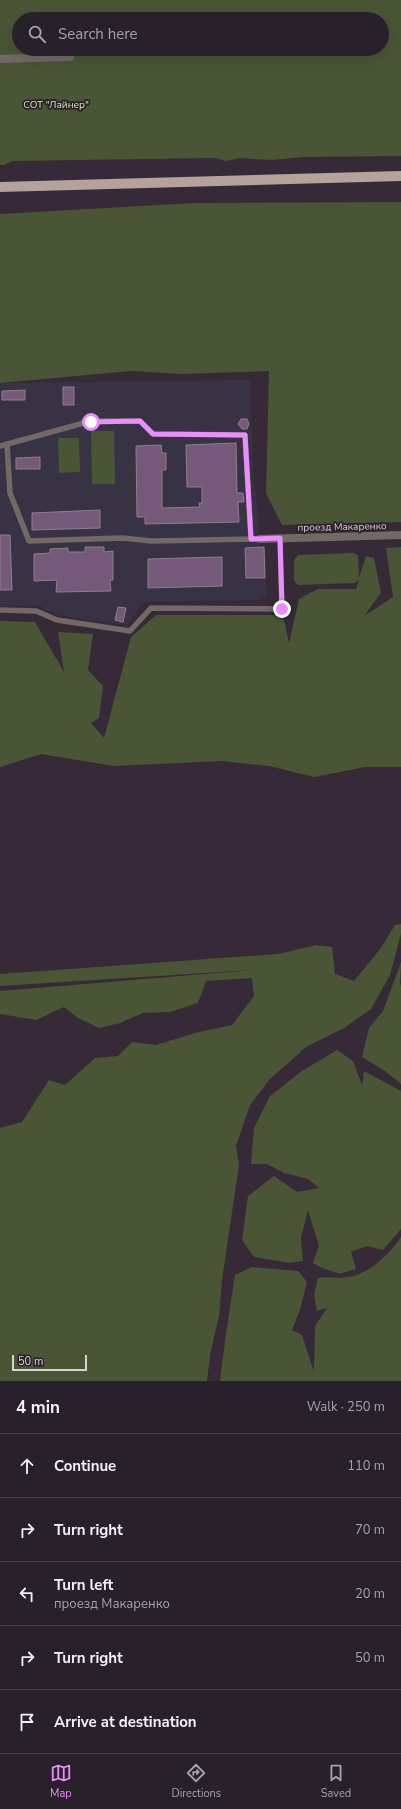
<!DOCTYPE html>
<html lang="en">
<head>
<meta charset="utf-8">
<style>
	:root { --surface:#28202a; --page:#342d36; --text:#f1f3f6; --muted:#a5a3a8; --line:#443e47; --accent:#eb8dfc }
	body { margin:0; font-family:"Nunito Sans",sans-serif; background:var(--page); color:var(--text) }
	.scale { position:absolute; left:12px; bottom:10px; width:75px; box-sizing:border-box; padding-left:4px; border:2px solid #d8d0d9; border-top:0; font-size:11px; line-height:14px; white-space:nowrap; color:#d8d0d9; -webkit-text-stroke:3px #2c202d; paint-order:stroke }
	.stop { position:absolute; width:12px; height:12px; margin:-9px; border:3px solid #eb8dfc; border-radius:50%; background:#fff }
	.stop.end { background:#eb8dfc; border-color:#fff; box-shadow:0 1px 4px #0008 }
	.list { margin:0; padding:0; list-style:none }
	h2 { display:flex; justify-content:space-between; align-items:center; height:52px; margin:0; padding:0 16px; font-size:17px }
	h2 small { font-size:13px; font-weight:400; color:var(--muted) }
	.list li { display:grid; grid-template-columns:26px 1fr auto; gap:12px; align-items:center; box-sizing:border-box; height:64px; padding:0 16px; border-top:1px solid var(--line) }
	.list b { display:block; font-size:15px; white-space:nowrap }
	.list p { margin:0; font-size:13px; white-space:nowrap; color:var(--muted) }
	.list em { font-size:13px; font-style:normal; color:var(--muted) }
	.icon { flex:none; width:22px; height:22px; fill:none; stroke:currentColor; stroke-width:2; stroke-linecap:round; stroke-linejoin:round }
	.map { position:relative; flex:none; width:401px; height:1381px; overflow:hidden }
	.search { position:absolute; background:var(--surface); box-shadow:0 4px 16px #0002; left:12px; right:12px; top:12px; height:44px; display:flex; align-items:center; gap:10px; box-sizing:border-box; padding:0 14px; border-radius:22px; color:var(--muted); font-size:15px }
	.sheet { height:372px; background:var(--surface) }
	nav { display:flex; justify-content:space-around; align-items:center; box-sizing:border-box; height:56px; border-top:1px solid var(--line); background:var(--surface); font-size:11px; color:var(--muted) }
	nav a { display:grid; justify-items:center; gap:2px }
	nav .on { color:var(--accent) }
	.map>svg:first-child { display:block }
	.education { fill:#373344 }
	.green { fill:#495535; fill-rule:evenodd }
	.building { fill:#745979; stroke:#8d7f90 }
	.lines { fill:none; stroke-linecap:round; stroke-linejoin:round }
	.lane { stroke:#726965; stroke-width:5.5 }
	.street { stroke:#726965; stroke-width:8 }
	.primary { stroke:#b5a29a; stroke-width:10 }
	.route { stroke:#eb8dfc; stroke-width:5 }
	.labels { text-anchor:middle; dominant-baseline:central; stroke-width:3.5; stroke-linejoin:round; paint-order:stroke }
	.park-label { font-size:10px; fill:#d1e9a8; stroke:#2c202d }
	.street-label { font-size:10px; fill:#d8d0d9; stroke:#2c202d }
</style>
</head>
<body>
<div class="map">
<svg width="401" height="1381" viewBox="0 0 401 1381">
	<rect width="100%" height="100%" fill="#362a38"/>
	<polygon class="education" points="250,380 254,487 256,492 260,547 264,547 267,596 259,600 143,602 128,625 57,615 53,611 43,611 42,606 0,606 0,383"/>
	<g class="green">
		<path d="M0,0H401V156L302,157L272,160L240,158L226,161L214,158L13,161L4,165H0ZM19,19H382V49H19Z"/>
		<polygon points="401,202 401,522 282,525 266,493 269,371 181,374 131,371 0,383 0,214 195,203"/>
		<polygon points="91,431 114,431 115,484 92,484"/>
		<polygon points="58,438 79,438 80,472 59,473"/>
		<polygon points="401,547 401,767 365,767 314,777 269,766 221,761 114,766 41,754 0,767 0,621 35,622 64,672 58,632 93,634 88,670 103,686 99,718 91,723 104,738 131,637 156,615 283,615 289,643 299,599 318,589 356,589 359,579 355,583 298,585 294,581 294,560 298,555 354,553 358,556 359,578 366,556 374,558 381,593 364,616 393,597 386,548"/>
		<polygon points="401,924 401,934 390,975 371,1009 344,1028 306,1047 270,1079 250,1105 236,1146 239,1165 222,1280 219,1316 210,1355 207,1381 0,1381 0,1128 22,1122 49,1080 65,1085 95,1058 118,1056 132,1042 156,1045 195,1033 232,1025 254,996 252,978 206,981 198,1003 170,1012 143,1013 120,1023 99,1028 78,1018 64,1007 36,1020 0,1014 0,991 253,970 0,986 0,974 278,954 316,945 332,947 335,974 354,981 381,948 395,925"/>
		<polygon points="401,962 400,985 401,984 401,1084 385,1071 362,1057 369,1028 383,1011"/>
		<polygon points="337,1050 353,1061 362,1085 364,1071 401,1091 401,1229 383,1250 367,1246 351,1252 356,1269 340,1274 322,1268 313,1263 319,1246 308,1210 301,1238 303,1261 290,1263 254,1257 242,1240 248,1196 274,1176 297,1192 319,1188 308,1179 284,1173 267,1164 251,1164 254,1128 270,1096 302,1071"/>
		<path d="M401,1237V1381H220L226,1333L235,1275L252,1267L298,1271L307,1282L300,1310L292,1330L302,1335L314,1372L315,1326L327,1308L317,1311L314,1295L318,1278C328,1276 339,1279 349,1277C371,1273 389,1254 401,1237Z"/>
	</g>
	<g class="building">
		<rect x="63" y="387" width="11" height="18"/>
		<polygon points="25,390 25,400 2,400 2,391"/>
		<polygon points="241,419 247,419 249,424 247,429 242,429 238,424"/>
		<polygon points="236,443 237,493 243,493 244,502 238,502 239,522 145,524 145,517 137,517 136,446 161,445 162,453 166,453 166,470 162,470 162,508 200,507 199,503 202,503 202,487 187,487 186,445"/>
		<polygon points="40,457 40,469 16,469 16,458"/>
		<polygon points="100,510 100,528 32,530 32,513"/>
		<polygon points="0,535 10,535 12,590 0,590"/>
		<polygon points="85,547 104,547 104,552 113,551 113,580 110,580 111,591 56,592 57,580 34,581 34,554 50,553 50,549 68,548 68,552 85,552"/>
		<polygon points="264,547 265,578 246,578 245,548"/>
		<polygon points="222,557 222,586 148,588 148,559"/>
		<polygon points="118,607 126,608 123,622 115,620"/>
	</g>
	<g class="lines">
		<g class="lane">
			<polyline points="7,444 10,493 29,541 122,538 152,541 260,539"/>
			<polyline points="0,446 91,421 140,421 153,434 245,435 251,539"/>
			<polyline points="0,610 36,611 57,620 130,631 151,608 282,609 280,539"/>
		</g>
		<g class="street">
			<polyline points="0,59 70,57"/>
			<polyline points="260,539 401,535"/>
		</g>
		<polyline class="primary" points="0,187 401,176"/>
	</g>
	<g class="lines">
		<polyline class="route" points="91,422 140,421 153,434 245,435 251,539 280,538 282,609"/>
	</g>
	<g class="labels">
		<g class="park-label">
			<text x="56" y="105">СОТ "Лайнер"</text>
		</g>
		<g class="street-label">
			<text transform="translate(342 527) rotate(-1)">проезд Макаренко</text>
		</g>
	</g>
</svg>
<div class="scale">50 m</div>
<div class="stop" style="left:91px;top:422px"></div>
<div class="stop end" style="left:282px;top:609px"></div>
<div class="search"><svg class="icon" aria-label="search" viewBox="0 0 24 24"><circle cx="10" cy="10" r="6"/><path d="M15 15l6 6"/></svg>Search here</div>
</div>
<section class="sheet">
<h2>4 min<small>Walk · 250 m</small></h2>
<ul class="list">
<li><svg class="icon" aria-label="ahead" viewBox="0 0 24 24"><path d="M12 20V5M6 11l6-6 6 6"/></svg><div><b>Continue</b></div><em>110 m</em></li>
<li><svg class="icon" aria-label="right" viewBox="0 0 24 24"><path d="M7 20v-9h11M14 6l5 5-5 5"/></svg><div><b>Turn right</b></div><em>70 m</em></li>
<li><svg class="icon" aria-label="left" viewBox="0 0 24 24"><path d="M17 20v-9H6M10 6l-5 5 5 5"/></svg><div><b>Turn left</b><p>проезд Макаренко</p></div><em>20 m</em></li>
<li><svg class="icon" aria-label="right" viewBox="0 0 24 24"><path d="M7 20v-9h11M14 6l5 5-5 5"/></svg><div><b>Turn right</b></div><em>50 m</em></li>
<li><svg class="icon" aria-label="arrive" viewBox="0 0 24 24"><path d="M6 21V4h12l-3 4 3 4H6"/></svg><div><b>Arrive at destination</b></div></li>
</ul>
</section>
<nav>
<a class="on"><svg class="icon" aria-label="map" viewBox="0 0 24 24"><path d="M3 6l6-2 6 2 6-2v14l-6 2-6-2-6 2zM9 4v14M15 6v14"/></svg>Map</a>
<a><svg class="icon" aria-label="directions" viewBox="0 0 24 24"><path d="M12 3l9 9-9 9-9-9zM9 14v-3h6M13 9l2 2-2 2"/></svg>Directions</a>
<a><svg class="icon" aria-label="saved" viewBox="0 0 24 24"><path d="M7 4h10v16l-5-4-5 4z"/></svg>Saved</a>
</nav>
</body>
</html>
